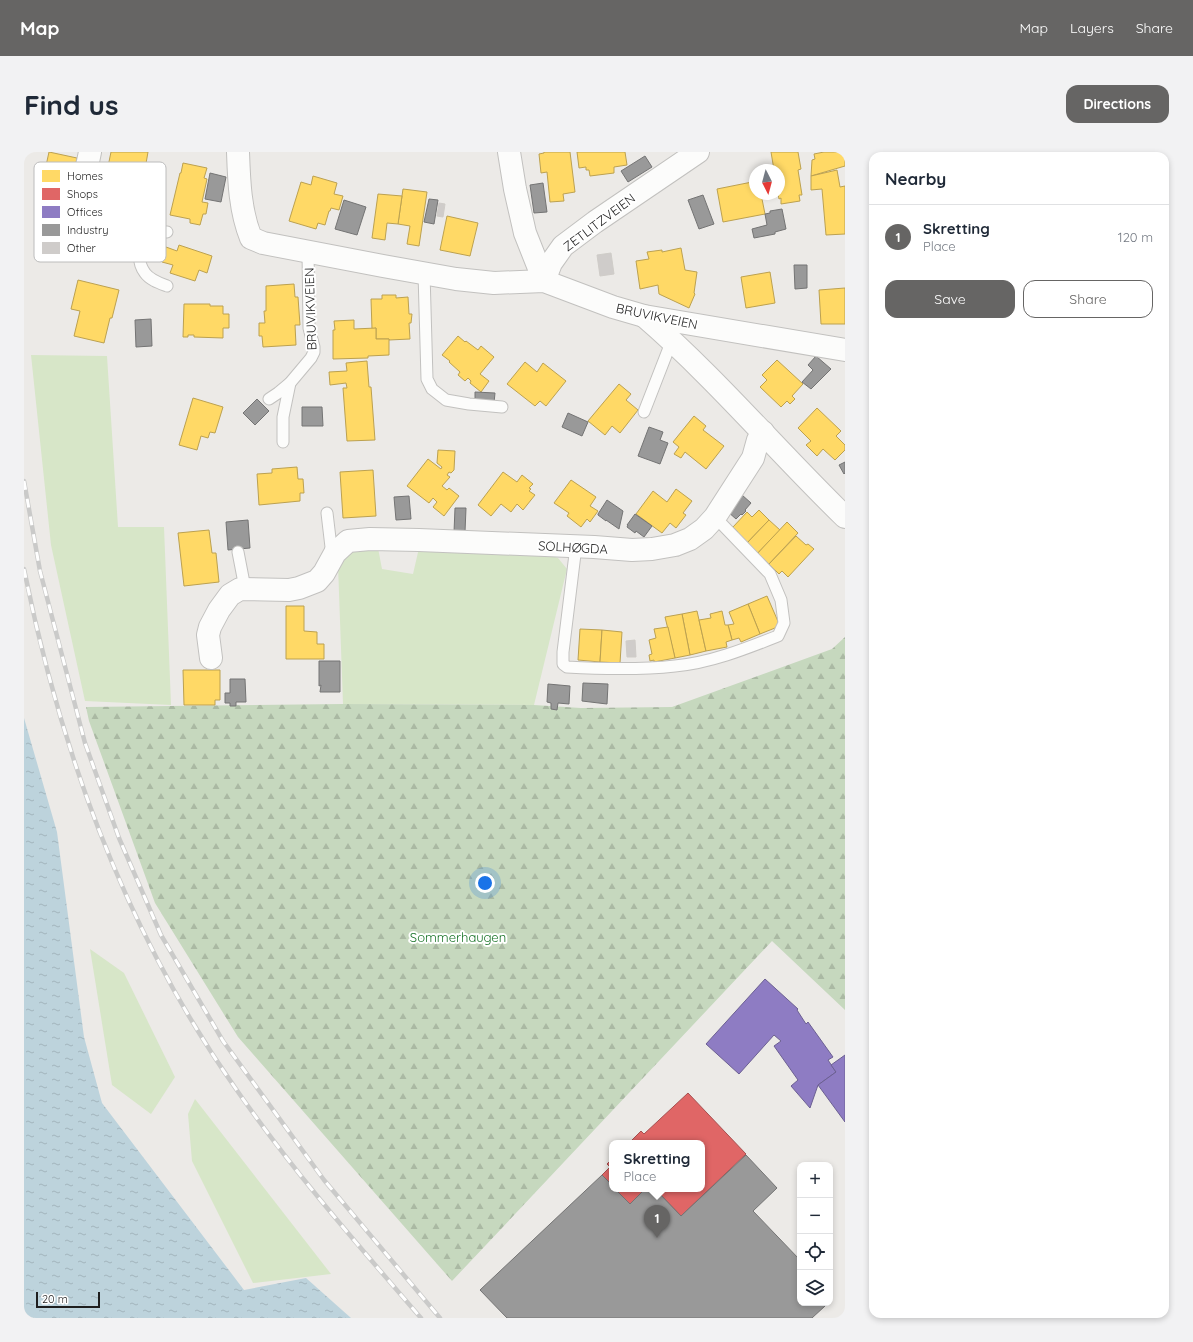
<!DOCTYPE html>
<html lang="en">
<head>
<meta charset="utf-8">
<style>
	:root { --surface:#fff; --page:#f2f2f3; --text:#1f2937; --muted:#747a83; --line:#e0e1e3; --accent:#666564 }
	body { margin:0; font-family:Quicksand,sans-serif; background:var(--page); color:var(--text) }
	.controls { position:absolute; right:12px; bottom:12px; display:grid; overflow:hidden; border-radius:8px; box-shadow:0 2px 6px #0003 }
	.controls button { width:36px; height:36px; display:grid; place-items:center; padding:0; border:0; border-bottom:1px solid var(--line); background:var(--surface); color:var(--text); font:20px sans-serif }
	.compass { position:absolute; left:725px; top:12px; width:36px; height:36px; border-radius:50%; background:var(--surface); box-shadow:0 2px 6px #0003; rotate:174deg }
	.scale { position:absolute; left:12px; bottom:10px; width:64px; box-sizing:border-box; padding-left:4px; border:2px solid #1e1e1e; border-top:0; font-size:11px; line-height:14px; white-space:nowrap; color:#1e1e1e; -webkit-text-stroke:3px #fff; paint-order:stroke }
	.you { position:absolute; left:461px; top:731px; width:14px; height:14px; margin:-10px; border:3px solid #fff; border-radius:50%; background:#1a73e8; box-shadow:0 0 0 6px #1a73e833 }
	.badge { display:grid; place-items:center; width:26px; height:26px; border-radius:50%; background:var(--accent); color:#fff; font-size:13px; font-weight:700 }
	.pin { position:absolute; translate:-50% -33px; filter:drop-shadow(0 1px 2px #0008) }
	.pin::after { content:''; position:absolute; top:21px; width:14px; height:12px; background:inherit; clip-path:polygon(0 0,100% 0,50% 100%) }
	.popup { position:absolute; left:585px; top:988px; width:96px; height:52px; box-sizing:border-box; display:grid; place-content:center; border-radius:8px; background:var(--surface); filter:drop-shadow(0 1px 3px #0005); font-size:13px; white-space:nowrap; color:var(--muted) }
	.popup b { font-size:15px; color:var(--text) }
	.popup::after { content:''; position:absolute; left:50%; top:100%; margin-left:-8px; border:8px solid transparent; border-top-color:var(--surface) }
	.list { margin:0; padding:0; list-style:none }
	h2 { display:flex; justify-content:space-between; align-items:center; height:52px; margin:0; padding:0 16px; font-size:17px }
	h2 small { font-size:13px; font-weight:400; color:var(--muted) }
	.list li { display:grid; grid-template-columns:26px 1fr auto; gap:12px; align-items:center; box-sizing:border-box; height:64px; padding:0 16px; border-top:1px solid var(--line) }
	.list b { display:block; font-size:15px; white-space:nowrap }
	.list p { margin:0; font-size:13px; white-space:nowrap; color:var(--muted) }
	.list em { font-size:13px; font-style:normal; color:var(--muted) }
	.actions { display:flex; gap:8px; padding:12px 16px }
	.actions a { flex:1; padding:9px 0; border:1px solid var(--accent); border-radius:12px; text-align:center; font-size:14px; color:var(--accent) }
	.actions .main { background:var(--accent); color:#fff }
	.icon { flex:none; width:22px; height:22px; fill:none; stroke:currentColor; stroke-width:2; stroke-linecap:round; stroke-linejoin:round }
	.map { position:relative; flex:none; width:821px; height:1166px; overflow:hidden; border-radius:12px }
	header { display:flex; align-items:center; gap:24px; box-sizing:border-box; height:56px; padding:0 20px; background:var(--accent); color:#fff }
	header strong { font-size:19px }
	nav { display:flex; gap:22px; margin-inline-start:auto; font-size:14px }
	.intro { display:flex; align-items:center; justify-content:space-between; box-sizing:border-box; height:96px; padding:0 24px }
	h1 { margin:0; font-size:28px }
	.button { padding:10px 18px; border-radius:12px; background:var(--accent); color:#fff; font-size:14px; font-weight:700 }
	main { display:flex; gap:24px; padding:0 24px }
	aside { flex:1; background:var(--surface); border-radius:12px; box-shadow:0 2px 6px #0003 }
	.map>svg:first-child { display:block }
	.grass { fill:#d7e6c8 }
	.forest { fill:url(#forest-firs) }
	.water { fill:url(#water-ripples) }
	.homes { fill:#ffd966; stroke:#bca150 }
	.shops { fill:#e06666; stroke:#a65050 }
	.offices { fill:#8e7cc3; stroke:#6c6092 }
	.industry { fill:#999; stroke:#747474 }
	.building { fill:#cfccca; stroke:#cfccc8 }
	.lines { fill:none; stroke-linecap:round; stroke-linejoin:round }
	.lane-casing { stroke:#c2c1bf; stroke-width:13 }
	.street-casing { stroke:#c2c1bf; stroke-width:24 }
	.lane { stroke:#fcfcfb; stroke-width:11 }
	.street { stroke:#fcfcfb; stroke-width:22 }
	.rail-casing { stroke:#cacac9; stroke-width:4.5 }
	.rail { stroke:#fff; stroke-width:3; stroke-dasharray:9; stroke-linecap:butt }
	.labels { text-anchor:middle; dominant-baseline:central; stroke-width:4; stroke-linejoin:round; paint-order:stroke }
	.street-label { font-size:13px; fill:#1e1e1e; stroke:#fff }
	.park-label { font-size:13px; fill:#167225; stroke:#fff }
	.key { fill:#fff; stroke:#bcbcbc; stroke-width:1 }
	.key-label { font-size:11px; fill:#1e1e1e }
</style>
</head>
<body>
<header>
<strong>Map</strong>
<nav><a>Map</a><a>Layers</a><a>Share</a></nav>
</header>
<div class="intro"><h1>Find us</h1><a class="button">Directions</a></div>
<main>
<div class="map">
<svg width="821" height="1166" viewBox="0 0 821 1166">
	<defs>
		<pattern id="forest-firs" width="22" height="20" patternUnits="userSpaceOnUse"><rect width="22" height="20" fill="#c6d8be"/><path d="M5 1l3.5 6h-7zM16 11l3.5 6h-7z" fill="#aab9a3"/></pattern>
		<pattern id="water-ripples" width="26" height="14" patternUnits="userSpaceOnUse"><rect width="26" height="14" fill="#bdd3dc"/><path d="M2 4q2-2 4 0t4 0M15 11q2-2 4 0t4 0" fill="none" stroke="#a2b5bc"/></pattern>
	</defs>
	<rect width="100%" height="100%" fill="#eceae7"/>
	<g class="grass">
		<polygon points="7,203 83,204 94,375 140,375 147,553 61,549 27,393"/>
		<polygon points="354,396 358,417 389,422 395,396 517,401 534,406 543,417 510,553 319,552 314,413 322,399"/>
		<polygon points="66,797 100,821 151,925 127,962 88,933"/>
		<polygon points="171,947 307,1122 229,1131 168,1009 164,962"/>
	</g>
	<polygon class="forest" points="821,485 821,858 748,789 428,1129 214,885 131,751 65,569 62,555 319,552 510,553 557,556 648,555 808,497"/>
	<polygon class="water" points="0,566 33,680 60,885 78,951 220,1138 282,1126 327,1166 0,1166"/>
	<g class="homes">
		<polygon points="25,0 53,6 44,47 16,41"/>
		<polygon points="87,0 124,0 120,23 126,24 119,72 88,67 94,33 81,29"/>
		<polygon points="520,0 546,0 551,40 539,42 540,49 526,50 523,20 517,21 515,2 520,1"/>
		<polygon points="553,0 601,0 603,13 590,15 590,21 566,24 565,18 562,18 562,15 555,16"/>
		<polygon points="747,0 774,0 777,17 774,18 778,43 775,43 776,49 757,52 757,46 755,47 754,42 755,42 755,18 750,18"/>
		<polygon points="800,0 821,0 821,14 787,24 788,8 791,7 790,2"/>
		<polygon points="159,11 183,16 180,26 183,27 178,50 184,51 182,62 179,62 176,73 166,71 166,67 146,63 156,21 157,21"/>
		<polygon points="813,18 816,35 821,34 821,82 802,83 798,37 787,38 787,24"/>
		<polygon points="289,24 313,31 310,42 319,44 315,58 307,56 306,59 305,59 301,73 294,71 292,77 265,69 277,30 287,33"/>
		<polygon points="728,30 729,31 731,31 731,42 737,42 741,62 699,70 693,37"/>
		<polygon points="379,37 403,40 395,94 383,92 386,74 374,72"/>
		<polygon points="354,42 378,44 374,72 363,71 361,88 348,86"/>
		<polygon points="423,64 454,71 446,104 416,98"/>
		<polygon points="155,93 188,104 183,121 175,118 171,129 146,121 149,113 138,110 142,95 153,99"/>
		<polygon points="657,96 661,118 673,120 670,141 671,142 665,156 635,142 634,133 616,137 612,109 625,107 623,100 638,98 638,100"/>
		<polygon points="746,120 751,151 722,156 717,125"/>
		<polygon points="54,128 95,138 88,166 86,166 80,191 50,184 56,159 47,157"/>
		<polygon points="270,132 271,145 274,145 276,173 271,173 272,193 239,195 238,184 235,184 235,171 241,171 240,159 242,159 242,134"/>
		<polygon points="821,136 821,172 797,172 795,138"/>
		<polygon points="358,143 372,143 372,146 384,145 385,162 388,162 387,171 385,171 386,187 365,188 365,187 352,187 352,176 348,177 347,147 358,147"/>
		<polygon points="160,152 186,152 186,154 199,154 199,162 205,162 205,176 199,176 199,186 170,185 170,183 164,183 164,185 159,185"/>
		<polygon points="330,168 330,177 352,176 352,187 365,187 365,203 344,204 344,206 309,207 309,178 311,178 310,169"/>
		<polygon points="434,184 441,190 442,189 454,198 457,194 470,205 456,222 465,229 457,240 446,231 447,229 444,226 441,229 434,223 436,220 425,210 426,209 418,203"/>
		<polygon points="753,208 779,232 768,244 771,247 766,252 763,249 757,255 736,235 743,228 738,223"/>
		<polygon points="343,209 345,235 347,235 351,288 323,289 319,236 323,236 322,231 306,233 305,220 323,219 322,211"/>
		<polygon points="501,210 513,220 519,211 542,229 522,254 516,249 511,254 483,232"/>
		<polygon points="595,232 607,242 602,248 614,258 596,281 588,274 581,283 564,269"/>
		<polygon points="169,246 199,255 191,281 186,280 184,286 177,284 173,298 155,293"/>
		<polygon points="793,256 817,279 812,284 821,293 821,298 811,308 799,297 793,304 782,293 787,289 774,276"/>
		<polygon points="670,264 682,274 679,278 700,294 682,317 661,300 657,306 650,302 655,295 649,290"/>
		<polygon points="414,298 431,299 430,318 427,321 425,320 423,323 426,325 418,334 423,338 425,336 435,344 420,364 409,355 413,350 409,346 405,351 383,334 404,307 417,317 418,315 413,311"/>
		<polygon points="273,315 274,327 279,327 280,341 276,341 276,349 235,353 233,322 248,321 248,317"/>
		<polygon points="349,318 352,364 319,366 316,320"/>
		<polygon points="479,320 493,330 498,323 509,332 505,336 507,337 505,339 511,343 499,358 493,352 487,360 477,352 467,364 454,353"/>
		<polygon points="547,328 572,345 566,354 574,359 566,370 563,367 557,375 543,364 545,361 530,351"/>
		<polygon points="652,337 668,349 659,361 662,363 652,376 646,371 638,381 612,362 629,339 643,350"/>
		<polygon points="735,358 745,368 723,391 712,381 714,380 709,375 723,360 728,365"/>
		<polygon points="745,368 756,378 731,404 723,391"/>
		<polygon points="763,370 774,381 745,412 737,405 734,408 731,404"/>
		<polygon points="185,378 188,401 192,401 195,430 160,434 154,381"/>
		<polygon points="772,384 782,393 784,392 790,397 764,425 758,419 755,422 745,412"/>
		<polygon points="743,444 756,474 736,482 724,452"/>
		<polygon points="724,452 736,482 717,490 715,486 708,488 704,473 710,472 705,460"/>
		<polygon points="262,454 280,454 280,479 293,480 293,492 300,492 300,507 262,507"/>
		<polygon points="673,459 682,499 666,503 658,462"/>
		<polygon points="698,459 701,473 704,473 708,488 702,490 703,495 682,499 675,468 687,466 686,462"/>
		<polygon points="658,462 666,503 651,506 641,465"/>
		<polygon points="644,475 651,506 630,510 630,508 626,509 625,503 628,502 625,488 632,486 630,477"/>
		<polygon points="556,477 578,478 576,510 554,508"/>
		<polygon points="578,478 598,480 596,511 576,510"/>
		<polygon points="159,518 196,518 196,548 191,548 191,553 160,553"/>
	</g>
	<g class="shops">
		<polygon points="664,941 722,1002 657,1064 631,1037 678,1037 678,991 605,991 617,979 620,982"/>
		<polygon points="588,1007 588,1033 578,1023 586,1015 583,1012"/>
		<polygon points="591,1037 621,1037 606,1052"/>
	</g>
	<g class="offices">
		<polygon points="741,827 774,857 773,858 782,872 784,870 809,905 804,908 812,920 794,933 786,956 767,934 774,928 750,894 757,889 750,883 715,922 682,892"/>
		<polygon points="821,903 821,970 794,933 812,920 807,913"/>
	</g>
	<g class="industry">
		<polygon points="621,4 628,15 604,30 597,19"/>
		<polygon points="186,21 202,25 197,50 181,47"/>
		<polygon points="519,31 523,60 510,61 506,33"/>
		<polygon points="679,43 690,72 675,77 664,48"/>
		<polygon points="405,47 414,48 410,72 400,70"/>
		<polygon points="320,48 342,55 333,83 311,77"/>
		<polygon points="758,57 762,77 751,80 751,82 730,86 728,77 743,73 741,62 746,61 746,59"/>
		<polygon points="770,113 783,113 783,136 771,137"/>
		<polygon points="127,167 128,194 112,195 111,168"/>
		<polygon points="792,204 807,217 787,237 778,230 789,218 784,213"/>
		<polygon points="451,240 471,241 470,251 451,250"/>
		<polygon points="233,247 245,259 231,273 219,261"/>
		<polygon points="278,255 298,255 299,274 278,274"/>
		<polygon points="544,261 564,270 558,284 538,275"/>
		<polygon points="625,275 639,280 636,288 644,291 636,312 614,304"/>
		<polygon points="821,310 821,321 820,322 815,313"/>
		<polygon points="718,343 727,351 721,358 722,359 718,363 717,362 712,367 703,359"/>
		<polygon points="385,344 387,367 372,368 370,345"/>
		<polygon points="583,348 599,359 595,377 582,368 582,369 574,363 574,362"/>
		<polygon points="431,356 442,356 441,380 430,380"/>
		<polygon points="611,362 628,374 620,385 612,379 611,381 603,375 604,373 603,373"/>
		<polygon points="224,368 226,396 204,398 202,370"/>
		<polygon points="295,509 316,509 316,540 296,540 297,533 295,534"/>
		<polygon points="206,527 221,527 222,550 212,550 212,554 206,554 206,551 201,551 201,541 206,541"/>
		<polygon points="559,531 584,532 583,552 558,549"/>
		<polygon points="524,532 546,534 545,552 534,551 533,558 527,557 527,551 523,550"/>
		<polygon points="722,1003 753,1036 729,1059 776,1108 776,1151 798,1151 801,1154 788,1166 483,1166 456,1138 578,1023 588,1033 588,1037 591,1037 606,1052 621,1037 631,1037 657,1064"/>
	</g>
	<g class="building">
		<polygon points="415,51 421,52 419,65 413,64"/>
		<polygon points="587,101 590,122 576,124 573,103"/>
		<polygon points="611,488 612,505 603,505 602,489"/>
	</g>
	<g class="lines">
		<g class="lane-casing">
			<g id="lane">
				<polyline points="400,121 403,227 408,237 422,248 445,252 478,255"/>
				<path d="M143,134C135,131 126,128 121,121C112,109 114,88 125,79L143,80"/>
				<polyline points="245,247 254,241 266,231 287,206 290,200 290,195 285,176 284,99"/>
				<polyline points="620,260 648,188"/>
				<polyline points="259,290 259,265 266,231"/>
				<polyline points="303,361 307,395 306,404"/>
				<path d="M552,394L539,500V512L543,515C579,517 615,518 651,514C686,511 721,497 754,484L760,471L757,448L746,422L691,365"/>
				<polyline points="214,400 220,431 227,437"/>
			</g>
		</g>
		<g class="street-casing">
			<g id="street">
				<path d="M214,0C215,29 216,59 227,86L239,91L359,114L432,127L470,131L520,129L589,155L620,164L821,198"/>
				<polyline points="485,0 491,37 501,81 520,129"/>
				<polyline points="55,53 66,0"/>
				<polyline points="520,129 527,111 539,94 571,70 674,0"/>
				<path d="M620,164C692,226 753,299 821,365"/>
				<polyline points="187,506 184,483 186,475 195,458 206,443 216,437 265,438 275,436 293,429 300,421 311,401 324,389 346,387 395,388 570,395 608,398 628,397 651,393 666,387 680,377 691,365 729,306 734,288 739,280"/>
			</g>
		</g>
		<use href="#lane" class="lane"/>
		<use href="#street" class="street"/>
		<g class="rail-casing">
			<g id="rail">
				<polyline points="0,329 16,419 61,591 95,686 137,783 199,889 300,1028 416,1166"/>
				<path d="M0,417C37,602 103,782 212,937C268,1018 333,1092 397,1166"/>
			</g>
		</g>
		<use href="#rail" class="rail"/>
	</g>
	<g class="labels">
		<g class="street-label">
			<text transform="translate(575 70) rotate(-37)">ZETLITZVEIEN</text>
			<text transform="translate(286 157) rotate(-92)">BRUVIKVEIEN</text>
			<text transform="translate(633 164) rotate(12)">BRUVIKVEIEN</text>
			<text transform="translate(549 395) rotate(3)">SOLHØGDA</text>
		</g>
		<g class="park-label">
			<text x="434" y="785">Sommerhaugen</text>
		</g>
	</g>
	<rect x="10" y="10" width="132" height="100" rx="6" class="key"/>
	<rect x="18" y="18" width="18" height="12" fill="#ffd966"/>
	<rect x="18" y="36" width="18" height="12" fill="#e06666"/>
	<rect x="18" y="54" width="18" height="12" fill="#8e7cc3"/>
	<rect x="18" y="72" width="18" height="12" fill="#999"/>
	<rect x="18" y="90" width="18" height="12" fill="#cfccca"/>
	<g class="key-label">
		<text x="43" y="28">Homes</text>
		<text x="43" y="46">Shops</text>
		<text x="43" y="64">Offices</text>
		<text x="43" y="82">Industry</text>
		<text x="43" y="100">Other</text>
	</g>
</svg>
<div class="controls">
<button>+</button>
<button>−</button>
<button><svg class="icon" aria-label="locate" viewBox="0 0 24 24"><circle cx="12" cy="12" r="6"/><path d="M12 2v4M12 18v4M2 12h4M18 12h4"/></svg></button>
<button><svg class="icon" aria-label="layers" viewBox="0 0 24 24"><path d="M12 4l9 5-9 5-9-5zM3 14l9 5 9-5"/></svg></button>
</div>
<svg class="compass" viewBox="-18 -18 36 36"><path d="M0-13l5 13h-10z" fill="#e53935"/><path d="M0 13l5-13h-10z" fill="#747a83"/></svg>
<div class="scale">20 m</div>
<div class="you"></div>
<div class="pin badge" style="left:633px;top:1086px">1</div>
<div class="popup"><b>Skretting</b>Place</div>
</div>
<aside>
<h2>Nearby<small></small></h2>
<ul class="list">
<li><span class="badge">1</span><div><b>Skretting</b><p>Place</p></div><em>120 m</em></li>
</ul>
<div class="actions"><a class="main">Save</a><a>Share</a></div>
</aside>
</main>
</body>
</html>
